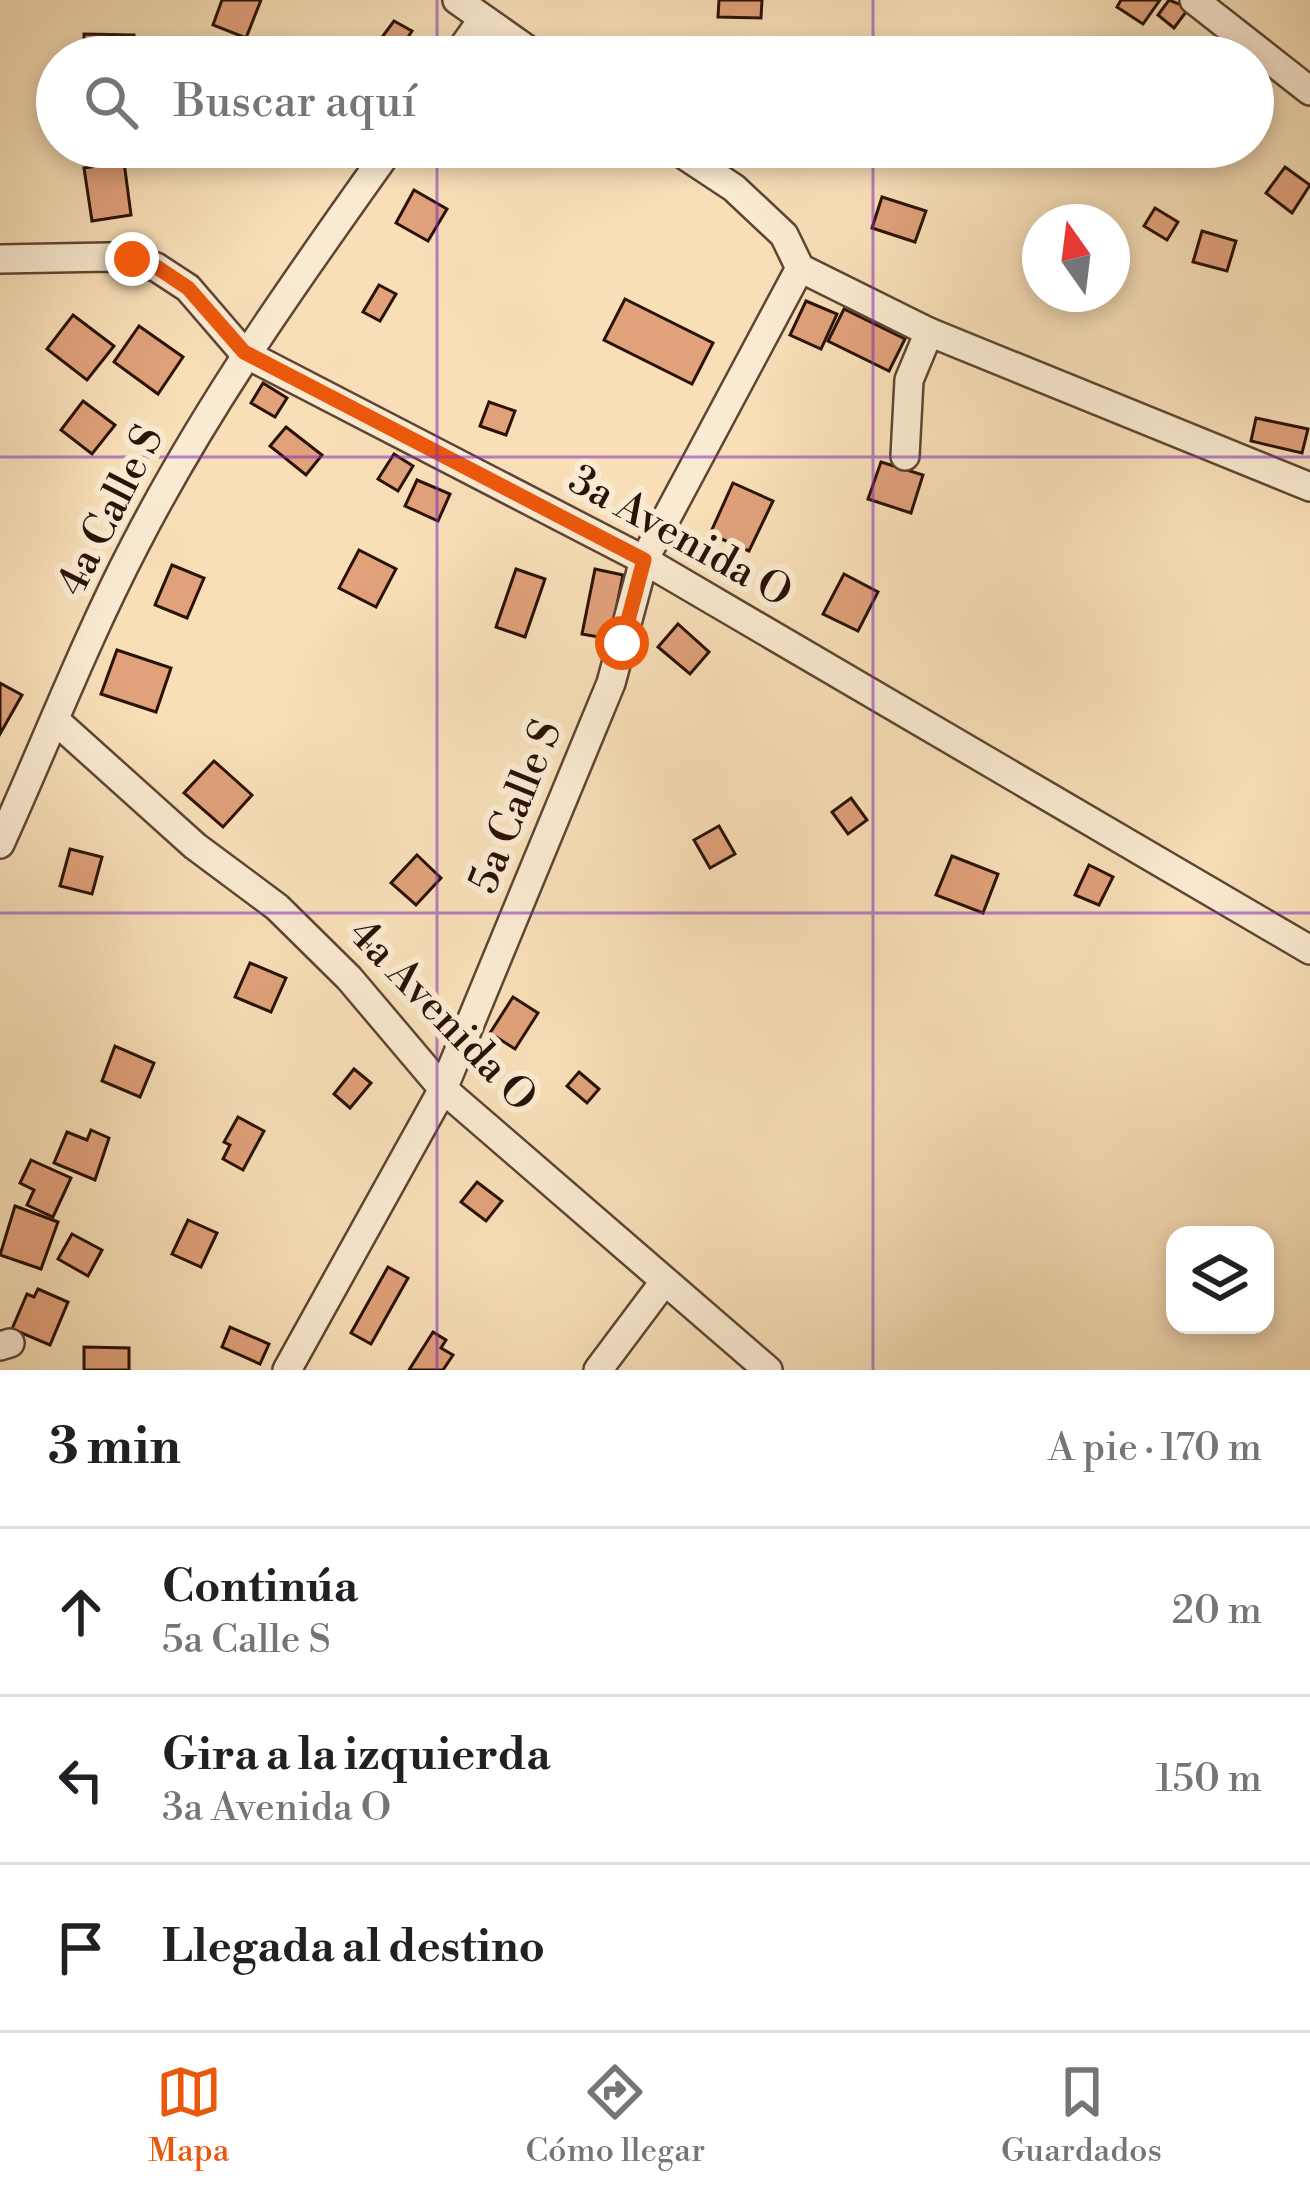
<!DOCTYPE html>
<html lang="es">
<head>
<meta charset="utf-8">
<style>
	:root { --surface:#fff; --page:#f2f2f2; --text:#202124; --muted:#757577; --line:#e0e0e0; --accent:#ea580c }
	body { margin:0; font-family:"Libre Bodoni",serif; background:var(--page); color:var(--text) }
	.controls { position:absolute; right:36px; bottom:36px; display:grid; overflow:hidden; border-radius:24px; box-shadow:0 6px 18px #0003 }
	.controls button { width:108px; height:108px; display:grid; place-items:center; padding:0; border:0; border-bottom:3px solid var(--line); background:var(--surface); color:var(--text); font:60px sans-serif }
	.compass { position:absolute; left:1022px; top:204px; width:108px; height:108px; border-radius:50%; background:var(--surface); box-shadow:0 6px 18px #0003; rotate:346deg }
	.stop { position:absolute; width:36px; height:36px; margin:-27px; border:9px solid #ea580c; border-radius:50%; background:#fff }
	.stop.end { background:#ea580c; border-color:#fff; box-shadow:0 3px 12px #0008 }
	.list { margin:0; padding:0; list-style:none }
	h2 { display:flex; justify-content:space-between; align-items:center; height:156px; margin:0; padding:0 48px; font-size:51px }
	h2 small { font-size:39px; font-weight:400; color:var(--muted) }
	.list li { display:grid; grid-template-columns:78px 1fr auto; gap:36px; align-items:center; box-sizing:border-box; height:168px; padding:0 48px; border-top:3px solid var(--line) }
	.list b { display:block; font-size:45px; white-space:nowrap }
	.list p { margin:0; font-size:39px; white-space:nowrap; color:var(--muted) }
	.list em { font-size:39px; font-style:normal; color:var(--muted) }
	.icon { flex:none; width:66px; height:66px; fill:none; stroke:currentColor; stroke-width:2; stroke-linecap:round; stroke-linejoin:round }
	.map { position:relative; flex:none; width:1310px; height:1370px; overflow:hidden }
	.search { position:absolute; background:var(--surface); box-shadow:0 6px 18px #0003; left:36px; right:36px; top:36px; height:132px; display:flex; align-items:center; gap:30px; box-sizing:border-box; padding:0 42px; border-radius:66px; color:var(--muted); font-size:45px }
	.sheet { height:660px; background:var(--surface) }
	nav { display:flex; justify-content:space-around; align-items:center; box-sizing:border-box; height:168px; border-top:3px solid var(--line); background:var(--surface); font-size:33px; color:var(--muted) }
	nav a { display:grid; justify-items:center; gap:6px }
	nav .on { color:var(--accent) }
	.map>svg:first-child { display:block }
	.building { fill:#e0a17b; stroke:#2a1207; stroke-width:3 }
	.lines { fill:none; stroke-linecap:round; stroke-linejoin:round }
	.street-casing { stroke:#5e4533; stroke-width:32 }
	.street { stroke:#faead1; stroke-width:27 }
	.route { stroke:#ea580c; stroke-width:15 }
	.grid { fill:none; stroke:#7b2cbf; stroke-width:3; stroke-opacity:0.55 }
	.labels { text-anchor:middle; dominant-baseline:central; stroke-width:12; stroke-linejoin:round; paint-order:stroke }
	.street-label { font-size:42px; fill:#2a1207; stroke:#faead1 }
</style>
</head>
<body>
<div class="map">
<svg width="1310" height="1370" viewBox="0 0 1310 1370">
	<rect width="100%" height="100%" fill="#f8dfb8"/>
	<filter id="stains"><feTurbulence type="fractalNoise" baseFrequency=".00167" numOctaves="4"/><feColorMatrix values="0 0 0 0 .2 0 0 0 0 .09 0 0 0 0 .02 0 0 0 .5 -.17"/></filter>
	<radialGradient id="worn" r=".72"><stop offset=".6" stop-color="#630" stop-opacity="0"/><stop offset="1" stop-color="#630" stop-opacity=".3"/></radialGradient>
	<g class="building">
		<polygon points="222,0 261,0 246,38 213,25"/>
		<polygon points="719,0 762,0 761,18 718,17"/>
		<polygon points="1121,0 1160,0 1143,24 1117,7"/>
		<polygon points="1169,0 1189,8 1174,28 1158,15"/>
		<polygon points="394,21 412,31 395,57 386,57 374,48"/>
		<polygon points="84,34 134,35 134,57 84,57"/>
		<polygon points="124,162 131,215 92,221 84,168"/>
		<polygon points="1285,167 1310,185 1292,213 1266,193"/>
		<polygon points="414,190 447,209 428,241 396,223"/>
		<polygon points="882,197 926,211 915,242 872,228"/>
		<polygon points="1155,208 1178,222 1167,240 1144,226"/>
		<polygon points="1202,231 1236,241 1227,271 1193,262"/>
		<polygon points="379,285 396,294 380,321 363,312"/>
		<polygon points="625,299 713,343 692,384 604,340"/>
		<polygon points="806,301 837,314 821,349 790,335"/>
		<polygon points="844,309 905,339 889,371 828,341"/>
		<polygon points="73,315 114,346 87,380 47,349"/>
		<polygon points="139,326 183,357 158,394 114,362"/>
		<polygon points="263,383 287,398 275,417 251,403"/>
		<polygon points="83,401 115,425 92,454 61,430"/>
		<polygon points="489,402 515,411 506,435 480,426"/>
		<polygon points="1256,418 1308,429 1302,453 1251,441"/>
		<polygon points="286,427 322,455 306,475 270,446"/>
		<polygon points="394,454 413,466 398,491 378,479"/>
		<polygon points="881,462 923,475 911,513 868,499"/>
		<polygon points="417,480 450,494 438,521 405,506"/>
		<polygon points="733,483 773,501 749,551 710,534"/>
		<polygon points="359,550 396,569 376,607 339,588"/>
		<polygon points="172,565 204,578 187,618 155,605"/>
		<polygon points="516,569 545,579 525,637 496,627"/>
		<polygon points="595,569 623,575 610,639 582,634"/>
		<polygon points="844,574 878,592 858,631 823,614"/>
		<polygon points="678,624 709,652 690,674 658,647"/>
		<polygon points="117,650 171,668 156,712 101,694"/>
		<polygon points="0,683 22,695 0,734"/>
		<polygon points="214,761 252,795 223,827 184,793"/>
		<polygon points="851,798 867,820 848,834 832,812"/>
		<polygon points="719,826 735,854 710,868 694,840"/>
		<polygon points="70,849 102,857 92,894 60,886"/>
		<polygon points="417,855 441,878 416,905 391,883"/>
		<polygon points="952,856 998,874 983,913 936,895"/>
		<polygon points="1089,865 1113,877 1099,905 1075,895"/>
		<polygon points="250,963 286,978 271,1012 235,997"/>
		<polygon points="513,997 538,1013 515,1049 490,1033"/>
		<polygon points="115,1046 154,1063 140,1097 102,1081"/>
		<polygon points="354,1069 371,1083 350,1108 334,1094"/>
		<polygon points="579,1072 599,1089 587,1103 567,1086"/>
		<polygon points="238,1117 264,1131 243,1170 223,1159 230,1145 224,1142"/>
		<polygon points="91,1130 109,1138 95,1180 54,1163 67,1132 87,1140"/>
		<polygon points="31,1160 71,1178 53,1217 27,1205 34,1190 20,1183"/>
		<polygon points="477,1182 502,1201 486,1221 461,1202"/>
		<polygon points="15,1206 58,1222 41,1269 0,1255"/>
		<polygon points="188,1220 217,1233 201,1267 172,1254"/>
		<polygon points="72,1234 102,1250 88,1276 58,1259"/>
		<polygon points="388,1267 408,1278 371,1344 351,1333"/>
		<polygon points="38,1289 68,1302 50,1345 12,1329 27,1294 34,1297"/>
		<polygon points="230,1327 269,1344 260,1364 222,1347"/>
		<polygon points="433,1332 446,1340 441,1348 453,1355 443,1370 409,1370"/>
		<polygon points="84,1347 129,1348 129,1370 84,1370"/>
	</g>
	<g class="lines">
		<g class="street-casing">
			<g id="street">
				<polyline points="457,0 538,57"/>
				<polyline points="1194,0 1310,91"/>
				<polyline points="456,57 482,20"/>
				<polyline points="672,147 734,188 784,235 800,268 929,332 1310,487"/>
				<polyline points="0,259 109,257 156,267 188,288 244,353 644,560 1310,950"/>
				<polyline points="905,456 909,380 929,332"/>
				<polyline points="56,721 195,846 277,907 349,978 443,1089 768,1370"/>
				<path d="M0,844C45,745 85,641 135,545C208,403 299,276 391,147"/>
				<polyline points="0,1346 10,1343"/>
				<polyline points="287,1370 443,1089 611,683 644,560 800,268"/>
				<polyline points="598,1370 664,1282"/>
			</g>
		</g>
		<use href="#street" class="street"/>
	</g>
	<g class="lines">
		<polyline class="route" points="132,259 155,266 188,288 244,352 644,560 622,643"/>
	</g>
	<path class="grid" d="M437,0V57M873,0V57M437,147V1370M873,147V1370M0,457H1310M0,913H1310"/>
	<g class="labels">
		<g class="street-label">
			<text transform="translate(111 511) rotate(-63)">4a Calle S</text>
			<text transform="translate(680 537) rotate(29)">3a Avenida O</text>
			<text transform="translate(516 807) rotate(-68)">5a Calle S</text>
			<text transform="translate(442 1016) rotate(46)">4a Avenida O</text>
		</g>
	</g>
	<rect width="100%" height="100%" filter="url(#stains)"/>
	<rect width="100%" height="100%" fill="url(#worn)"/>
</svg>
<div class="controls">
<button><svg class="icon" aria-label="layers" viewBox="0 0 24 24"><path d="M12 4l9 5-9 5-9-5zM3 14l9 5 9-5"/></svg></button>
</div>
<svg class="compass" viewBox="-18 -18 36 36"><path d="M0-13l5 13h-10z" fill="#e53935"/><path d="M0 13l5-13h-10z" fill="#757577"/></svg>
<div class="stop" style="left:622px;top:643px"></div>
<div class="stop end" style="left:132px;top:259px"></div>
<div class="search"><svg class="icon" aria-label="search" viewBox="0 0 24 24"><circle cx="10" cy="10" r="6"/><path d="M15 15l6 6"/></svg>Buscar aquí</div>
</div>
<section class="sheet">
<h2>3 min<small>A pie · 170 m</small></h2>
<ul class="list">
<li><svg class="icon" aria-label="ahead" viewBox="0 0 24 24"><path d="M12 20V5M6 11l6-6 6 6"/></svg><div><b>Continúa</b><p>5a Calle S</p></div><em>20 m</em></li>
<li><svg class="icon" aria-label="left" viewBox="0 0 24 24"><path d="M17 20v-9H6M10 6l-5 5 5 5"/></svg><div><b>Gira a la izquierda</b><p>3a Avenida O</p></div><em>150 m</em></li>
<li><svg class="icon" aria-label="arrive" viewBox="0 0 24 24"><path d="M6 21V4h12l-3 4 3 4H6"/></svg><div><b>Llegada al destino</b></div></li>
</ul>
</section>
<nav>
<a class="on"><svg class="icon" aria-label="map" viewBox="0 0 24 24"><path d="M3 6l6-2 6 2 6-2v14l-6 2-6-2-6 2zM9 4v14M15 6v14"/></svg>Mapa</a>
<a><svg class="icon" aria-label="directions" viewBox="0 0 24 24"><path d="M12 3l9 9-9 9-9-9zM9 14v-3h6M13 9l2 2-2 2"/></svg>Cómo llegar</a>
<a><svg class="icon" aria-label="saved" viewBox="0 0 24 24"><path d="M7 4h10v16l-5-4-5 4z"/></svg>Guardados</a>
</nav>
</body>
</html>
